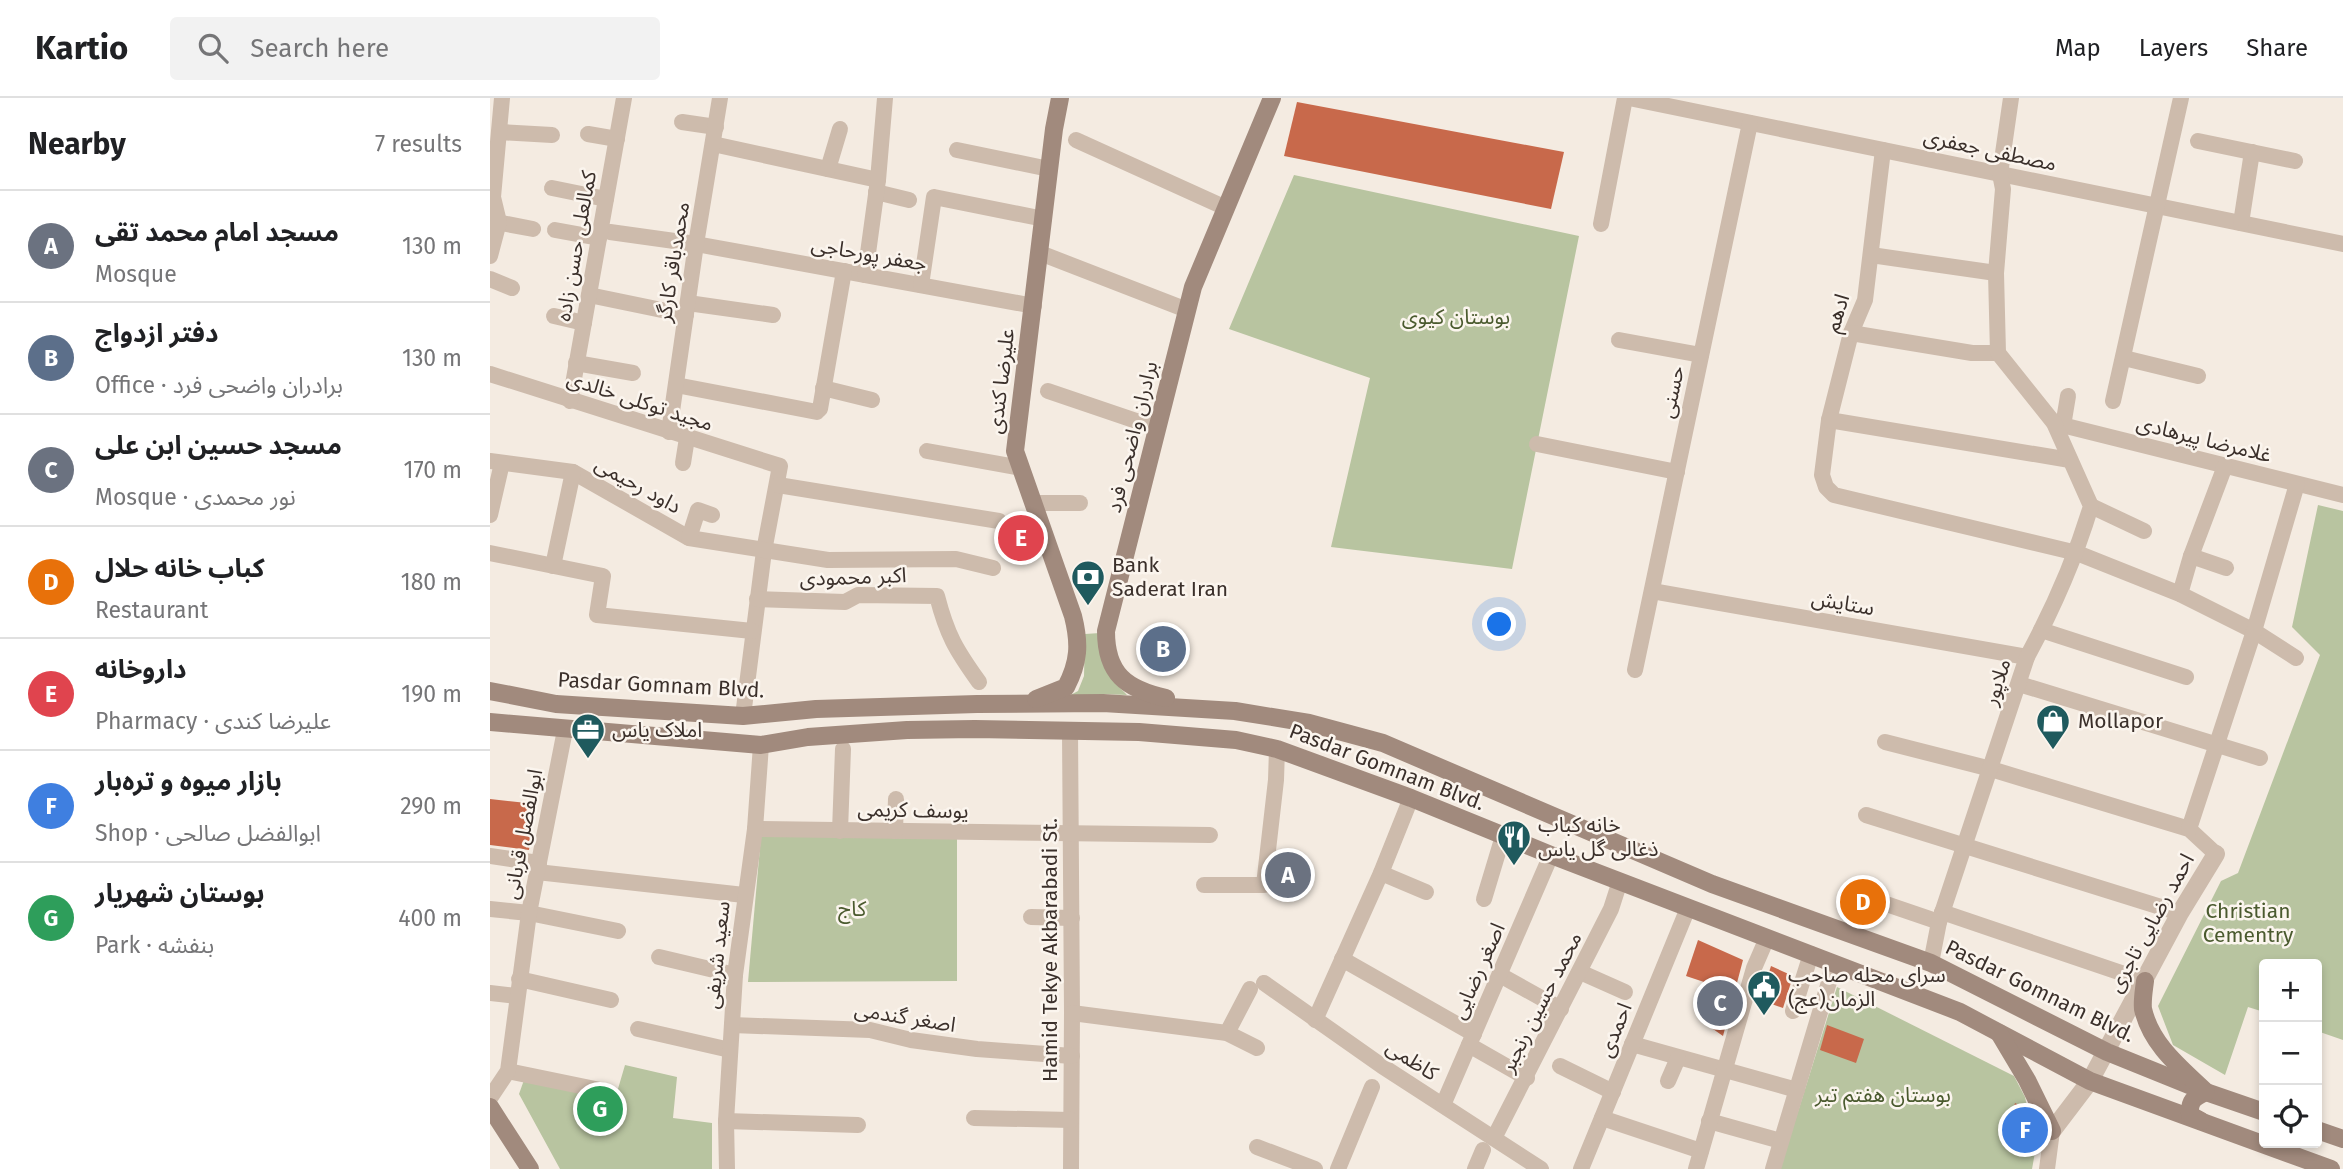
<!DOCTYPE html>
<html lang="en">
<head>
<meta charset="utf-8">
<style>
	:root { --surface:#fff; --page:#f2f2f2; --text:#202124; --muted:#757577; --line:#e0e0e0; --accent:#2563eb }
	body { margin:0; font-family:"Fira Sans","Noto Sans Arabic",sans-serif; background:var(--page); color:var(--text) }
	.controls { position:absolute; right:21px; bottom:21px; display:grid; overflow:hidden; border-radius:7px; box-shadow:0 4px 10px #0003 }
	.controls button { width:63px; height:63px; display:grid; place-items:center; padding:0; border:0; border-bottom:2px solid var(--line); background:var(--surface); color:var(--text); font:35px sans-serif }
	.you { position:absolute; left:1010px; top:527px; width:24px; height:24px; margin:-18px; border:5px solid #fff; border-radius:50%; background:#1a73e8; box-shadow:0 0 0 10px #1a73e833 }
	.badge { display:grid; place-items:center; width:46px; height:46px; border-radius:50%; background:var(--accent); color:#fff; font-size:23px; font-weight:700 }
	.pin { position:absolute; translate:-50% -50%; border:4px solid #fff; box-shadow:0 2px 7px #0006 }
	.list { margin:0; padding:0; list-style:none }
	h2 { display:flex; justify-content:space-between; align-items:center; height:91px; margin:0; padding:0 28px; font-size:30px }
	h2 small { font-size:23px; font-weight:400; color:var(--muted) }
	.list li { display:grid; grid-template-columns:46px 1fr auto; gap:21px; align-items:center; box-sizing:border-box; height:112px; padding:0 28px; border-top:2px solid var(--line) }
	.list b { display:block; font-size:26px; white-space:nowrap }
	.list p { margin:0; font-size:23px; white-space:nowrap; color:var(--muted) }
	.list em { font-size:23px; font-style:normal; color:var(--muted) }
	.icon { flex:none; width:38px; height:38px; fill:none; stroke:currentColor; stroke-width:2; stroke-linecap:round; stroke-linejoin:round }
	.map { position:relative; flex:none; width:1853px; height:1071px; overflow:hidden }
	header { display:flex; align-items:center; gap:42px; box-sizing:border-box; height:98px; padding:0 35px; background:var(--surface); border-bottom:2px solid var(--line) }
	header strong { font-size:33px }
	nav { display:flex; gap:38px; margin-inline-start:auto; font-size:24px }
	.search { width:490px; height:63px; background:var(--page); display:flex; align-items:center; gap:18px; box-sizing:border-box; padding:0 24px; border-radius:7px; color:var(--muted); font-size:26px }
	main { display:flex }
	aside { flex:1; background:var(--surface) }
	.map>svg:first-child { display:block }
	.green { fill:#b8c4a0 }
	.building { fill:#c8694b }
	.lines { fill:none; stroke-linecap:round; stroke-linejoin:round }
	.minor { stroke:#cdbbac; stroke-width:16 }
	.tertiary { stroke:#cdbbac; stroke-width:18 }
	.secondary { stroke:#a18a7d; stroke-width:18 }
	.labels { text-anchor:middle; dominant-baseline:central; stroke-width:5; stroke-linejoin:round; paint-order:stroke }
	.street-label { font-size:21px; fill:#3b302b; stroke:#fbf5ee }
	.park-label { font-size:21px; fill:#4a5a2e; stroke:#fbf5ee }
	.poi-label { font-size:21px; fill:#3b302b; stroke:#fbf5ee; text-anchor:start }
</style>
</head>
<body>
<header>
<strong>Kartio</strong>
<div class="search"><svg class="icon" aria-label="search" viewBox="0 0 24 24"><circle cx="10" cy="10" r="6"/><path d="M15 15l6 6"/></svg>Search here</div>
<nav><a>Map</a><a>Layers</a><a>Share</a></nav>
</header>
<main>
<aside>
<h2>Nearby<small>7 results</small></h2>
<ul class="list">
<li><span class="badge" style="background:#6b7280">A</span><div><b>مسجد امام محمد تقی</b><p>Mosque</p></div><em>130 m</em></li>
<li><span class="badge" style="background:#5c6f8a">B</span><div><b>دفتر ازدواج</b><p>Office · برادران واضحی فرد</p></div><em>130 m</em></li>
<li><span class="badge" style="background:#6b7280">C</span><div><b>مسجد حسین ابن علی</b><p>Mosque · نور محمدی</p></div><em>170 m</em></li>
<li><span class="badge" style="background:#e8710a">D</span><div><b>کباب خانه حلال</b><p>Restaurant</p></div><em>180 m</em></li>
<li><span class="badge" style="background:#e0444e">E</span><div><b>داروخانه</b><p>Pharmacy · علیرضا کندی</p></div><em>190 m</em></li>
<li><span class="badge" style="background:#3f7fe0">F</span><div><b>بازار میوه و تره‌بار</b><p>Shop · ابوالفضل صالحی</p></div><em>290 m</em></li>
<li><span class="badge" style="background:#2e9e5b">G</span><div><b>بوستان شهریار</b><p>Park · بنفشه</p></div><em>400 m</em></li>
</ul>
</aside>
<div class="map">
<svg width="1853" height="1071" viewBox="0 0 1853 1071">
	<rect width="100%" height="100%" fill="#f4ebe1"/>
	<g class="green">
		<polygon points="804,77 1089,138 1022,471 841,449 880,280 739,231"/>
		<polygon points="1828,407 1853,413 1853,942 1827,933 1827,866 1774,866 1774,914 1758,909 1735,977 1683,947 1668,908 1731,783 1748,775 1830,557 1802,529"/>
		<path d="M610,535C615,566 614,574 637,597L614,596L575,600L588,593L594,578L595,536Z"/>
		<polygon points="271,738 467,741 467,883 258,884"/>
		<polygon points="1347,889 1524,978 1535,999 1546,1049 1542,1071 1290,1071"/>
		<polygon points="135,967 187,979 183,1020 222,1025 222,1071 70,1071 29,996 34,982 125,1001"/>
	</g>
	<g class="building">
		<polygon points="807,4 1074,54 1061,111 794,58"/>
		<polygon points="521,432 538,433 546,451 520,447"/>
		<polygon points="0,701 46,706 39,752 0,747"/>
		<polygon points="1208,842 1253,862 1233,938 1213,924 1220,886 1196,878"/>
		<polygon points="1281,868 1303,878 1293,910 1270,902"/>
		<polygon points="1337,927 1374,941 1366,965 1330,952"/>
		<polygon points="1525,1005 1539,1012 1550,1035 1545,1054 1516,1044"/>
	</g>
	<g class="lines">
		<g class="minor">
			<polyline points="1139,0 1853,146"/>
			<polyline points="192,24 226,29"/>
			<polyline points="9,34 62,37"/>
			<polyline points="98,36 127,41"/>
			<polyline points="586,42 736,110"/>
			<polyline points="1708,43 1805,63"/>
			<polyline points="223,46 388,82"/>
			<polyline points="467,52 559,71"/>
			<polyline points="1393,52 1375,202 1361,235 1339,322 1332,377 1336,389 1344,397 1587,455 1690,496 1764,533 1806,560"/>
			<polyline points="338,71 350,31"/>
			<polyline points="62,90 116,101"/>
			<polyline points="386,94 419,102"/>
			<polyline points="1,123 43,131"/>
			<polyline points="1751,125 1762,54"/>
			<polyline points="1111,126 1135,0"/>
			<polyline points="65,132 109,140"/>
			<polyline points="120,134 206,146 544,208"/>
			<polyline points="550,155 697,212"/>
			<polyline points="1381,157 1506,175"/>
			<polyline points="0,158 9,124 3,99 12,0"/>
			<polyline points="375,177 388,82 395,0"/>
			<polyline points="0,181 22,190"/>
			<polyline points="431,187 444,99 554,121"/>
			<polyline points="99,197 196,217"/>
			<polyline points="198,205 283,217"/>
			<polyline points="64,218 94,225"/>
			<polyline points="1361,235 1482,255 1508,255"/>
			<polyline points="1129,242 1211,257"/>
			<polyline points="1634,260 1708,278"/>
			<polyline points="86,265 143,275"/>
			<polyline points="0,276 290,368 274,453 253,618"/>
			<polyline points="186,287 327,314"/>
			<polyline points="333,290 382,302"/>
			<polyline points="558,293 667,330"/>
			<polyline points="80,303 134,0"/>
			<polyline points="1623,303 1691,0"/>
			<polyline points="330,311 354,173"/>
			<polyline points="1339,322 1580,362"/>
			<polyline points="1564,325 1853,397"/>
			<polyline points="1573,328 1578,298"/>
			<polyline points="179,334 206,146 230,0"/>
			<polyline points="1047,346 1187,374"/>
			<polyline points="437,353 531,370"/>
			<polyline points="0,363 83,374 199,440 338,462 466,461 503,470"/>
			<polyline points="193,365 197,340"/>
			<polyline points="288,387 509,423"/>
			<polyline points="543,405 590,405"/>
			<polyline points="1601,408 1654,433"/>
			<polyline points="0,417 12,365"/>
			<polyline points="199,440 208,412 222,417"/>
			<polyline points="0,455 113,478 107,517 262,533"/>
			<polyline points="1701,458 1736,470"/>
			<polyline points="63,468 83,374"/>
			<polyline points="1162,493 1537,559"/>
			<polyline points="1690,496 1701,458 1735,368"/>
			<path d="M267,501L355,504L368,497L447,498C457,537 466,552 489,584"/>
			<polyline points="1551,532 1696,579"/>
			<polyline points="1145,572 1260,25"/>
			<polyline points="1529,586 1770,660"/>
			<polyline points="580,633 582,915 581,1071"/>
			<polyline points="1395,644 1501,671 1699,731 1726,756"/>
			<polyline points="1376,717 1690,815"/>
			<polyline points="265,731 720,737"/>
			<polyline points="1699,731 1764,533 1807,386"/>
			<polyline points="350,733 353,651"/>
			<polyline points="405,733 406,701"/>
			<polyline points="0,758 49,765"/>
			<polyline points="47,774 254,797"/>
			<polyline points="891,775 936,794"/>
			<polyline points="714,787 774,787 786,682 787,651"/>
			<polyline points="1361,794 1449,824"/>
			<polyline points="994,801 1013,738"/>
			<polyline points="0,811 39,815 128,833"/>
			<polyline points="1452,814 1655,883"/>
			<polyline points="541,819 582,820"/>
			<polyline points="169,859 245,877"/>
			<polyline points="852,861 984,936"/>
			<path d="M1441,865L1449,824L1537,559C1563,511 1585,461 1601,408L1564,325L1508,255L1506,175L1513,91L1510,76L1521,0"/>
			<polyline points="1090,874 1135,894"/>
			<polyline points="1010,877 1071,911"/>
			<polyline points="29,881 121,902"/>
			<polyline points="774,885 892,968 1051,1071"/>
			<polyline points="0,895 27,898"/>
			<polyline points="1303,913 1321,856"/>
			<polyline points="582,915 737,935 767,950"/>
			<polyline points="825,922 891,775 921,700"/>
			<polyline points="242,927 380,932 421,942 487,951 582,958"/>
			<polyline points="148,931 240,952"/>
			<polyline points="737,935 760,891"/>
			<polyline points="1142,946 1307,992"/>
			<polyline points="979,947 1037,980"/>
			<polyline points="1070,968 1123,994"/>
			<polyline points="18,973 115,993"/>
			<polyline points="1178,983 1188,960"/>
			<polyline points="0,1000 18,973 39,815 75,632"/>
			<polyline points="953,1007 1061,757"/>
			<polyline points="484,1020 581,1022"/>
			<polyline points="1112,1020 1211,1053"/>
			<polyline points="236,1023 368,1027"/>
			<polyline points="1219,1023 1291,1043"/>
			<polyline points="1004,1040 1121,811 1130,783"/>
			<polyline points="767,1049 825,1071"/>
			<polyline points="237,1071 236,1023 245,877 265,731 271,647"/>
			<polyline points="848,1071 882,989"/>
			<polyline points="985,1071 993,1052"/>
			<polyline points="1091,1071 1198,810"/>
			<polyline points="1206,1071 1264,870 1277,840"/>
			<polyline points="1283,1071 1339,884 1342,865"/>
			<polyline points="1557,1071 1562,1033"/>
		</g>
		<polyline class="tertiary" points="1562,1033 1600,983 1690,815 1726,756"/>
		<g class="secondary">
			<polyline points="0,593 66,606 253,618 326,611 487,606 613,605 745,613 819,625 893,645 1222,786 1441,865 1617,954 1716,994 1774,1014"/>
			<path d="M676,600C636,591 616,576 616,533L703,189L782,0"/>
			<path d="M546,601L576,589C589,564 590,546 583,518L525,353L564,31L570,0"/>
			<polyline points="0,624 271,647 318,639 417,632 485,631 649,634 746,642 787,651 921,700 1061,757 1470,914 1600,983 1841,1071"/>
			<path d="M1655,883C1654,892 1652,902 1653,911C1661,947 1691,970 1716,994C1704,1000 1699,1002 1700,1017L1711,1023"/>
			<polyline points="1509,935 1537,982 1562,1033"/>
			<polyline points="0,1009 40,1071"/>
			<polyline points="1827,1032 1853,1041"/>
		</g>
	</g>
	<defs>
		<g id="bank-pin" transform="scale(1.75)"><path d="M0 17L-7.5 6A9.5 9.5 0 1 1 7.5 6Z" fill="#1f5a5e" stroke="#fbf5ee"/><path d="M-6-4H6V4H-6ZM0-2.3a2.3 2.3 0 1 0 0 4.6a2.3 2.3 0 1 0 0-4.6Z" fill="#fff"/></g>
		<g id="shop-pin" transform="scale(1.75)"><path d="M0 17L-7.5 6A9.5 9.5 0 1 1 7.5 6Z" fill="#1f5a5e" stroke="#fbf5ee"/><path d="M-5-2.5h2.3a2.7 3.5 0 0 1 5.4 0H5L5.5 6h-11ZM-1.5-2.5h3a1.5 2.3 0 0 0-3 0Z" fill="#fff"/></g>
		<g id="office-pin" transform="scale(1.75)"><path d="M0 17L-7.5 6A9.5 9.5 0 1 1 7.5 6Z" fill="#1f5a5e" stroke="#fbf5ee"/><path d="M-6-3h4V-5.5h4V-3h4V5H-6ZM-1-4.5V-3h2v-1.5ZM-6 0V1H6V0Z" fill="#fff"/></g>
		<g id="restaurant-pin" transform="scale(1.75)"><path d="M0 17L-7.5 6A9.5 9.5 0 1 1 7.5 6Z" fill="#1f5a5e" stroke="#fbf5ee"/><path d="M-5-6h1v4h1v-4h1v4h1v-4h1v5L-1.5 .5V6h-2V.5L-5-1ZM5-6V6H3V1.5H1.5Q1.5-4 5-6Z" fill="#fff"/></g>
		<g id="civic-pin" transform="scale(1.75)"><path d="M0 17L-7.5 6A9.5 9.5 0 1 1 7.5 6Z" fill="#1f5a5e" stroke="#fbf5ee"/><path d="M-.6-6.5H3V-4.5H.6V-3L4-1V1h2V6H-6V1h2V-1L-.6-3ZM-1.2 2.5V6h2.4V2.5Z" fill="#fff"/></g>
	</defs>
	<g fill-rule="evenodd">
		<use href="#bank-pin" x="598" y="479"/>
		<use href="#shop-pin" x="1563" y="623"/>
		<use href="#office-pin" x="98" y="632"/>
		<use href="#restaurant-pin" x="1024" y="739"/>
		<use href="#civic-pin" x="1274" y="889"/>
	</g>
	<g class="labels">
		<g class="street-label">
			<text transform="translate(1500 52) rotate(12)">مصطفی جعفری</text>
			<text transform="translate(86 148) rotate(-80)">کمالعلی حسن زاده</text>
			<text transform="translate(379 156) rotate(10)">جعفر پورحاجی</text>
			<text transform="translate(183 164) rotate(-81)">محمدباقر کارگر</text>
			<text transform="translate(1347 215) rotate(-72)">ادهم</text>
			<text transform="translate(511 283) rotate(-83)">علیرضا کندی</text>
			<text transform="translate(1182 294) rotate(-78)">حسنی</text>
			<text transform="translate(150 303) rotate(18)">مجید توکلی خالدی</text>
			<text transform="translate(642 339) rotate(-76)">برادران واضحی فرد</text>
			<text transform="translate(1714 341) rotate(14)">غلامرضا پیرهادی</text>
			<text transform="translate(148 387) rotate(29)">داود رحیمی</text>
			<text transform="translate(363 479) rotate(-2)">اکبر محمودی</text>
			<text transform="translate(1353 505) rotate(10)">ستایش</text>
			<text transform="translate(1507 584) rotate(-72)">ملاپور</text>
			<text transform="translate(171 587) rotate(3)">Pasdar Gomnam Blvd.</text>
			<text transform="translate(897 669) rotate(21)">Pasdar Gomnam Blvd.</text>
			<text transform="translate(423 712) rotate(1)">یوسف کریمی</text>
			<text transform="translate(33 736) rotate(-79)">ابوالفضل قربانی</text>
			<text transform="translate(1661 825) rotate(-61)">احمد رضایی تاجری</text>
			<text transform="translate(560 852) rotate(-90)">Hamid Tekye Akbarabadi St.</text>
			<text transform="translate(227 857) rotate(-84)">سعید شریفی</text>
			<text transform="translate(988 873) rotate(-66)">اصغر رضایی</text>
			<text transform="translate(1550 893) rotate(26)">Pasdar Gomnam Blvd.</text>
			<text transform="translate(1051 904) rotate(-63)">محمد حسین رنجبر</text>
			<text transform="translate(415 919) rotate(9)">اصغر گندمی</text>
			<text transform="translate(1125 932) rotate(-68)">احمدی</text>
			<text transform="translate(922 962) rotate(33)">کاظمی</text>
		</g>
		<g class="park-label">
			<text x="966" y="219">بوستان کیوی</text>
			<text x="362" y="811">کاج</text>
			<text x="1758" y="813">Christian<tspan x="1758" dy="24">Cementry</tspan></text>
			<text x="1393" y="997">بوستان هفتم تیر</text>
		</g>
		<g class="poi-label">
			<text x="622" y="467">Bank<tspan x="622" dy="24">Saderat Iran</tspan></text>
			<text x="1588" y="623">Mollapor</text>
			<text x="122" y="632">املاک یاس</text>
			<text x="1048" y="727">خانه کباب<tspan x="1048" dy="24">ذغالی گل یاس</tspan></text>
			<text x="1298" y="877">سرای محله صاحب<tspan x="1298" dy="24">الزمان(عج)</tspan></text>
		</g>
	</g>
</svg>
<div class="controls">
<button>+</button>
<button>−</button>
<button><svg class="icon" aria-label="locate" viewBox="0 0 24 24"><circle cx="12" cy="12" r="6"/><path d="M12 2v4M12 18v4M2 12h4M18 12h4"/></svg></button>
</div>
<div class="you"></div>
<div class="pin badge" style="left:798px;top:777px;background:#6b7280">A</div>
<div class="pin badge" style="left:673px;top:551px;background:#5c6f8a">B</div>
<div class="pin badge" style="left:1230px;top:905px;background:#6b7280">C</div>
<div class="pin badge" style="left:1373px;top:804px;background:#e8710a">D</div>
<div class="pin badge" style="left:531px;top:440px;background:#e0444e">E</div>
<div class="pin badge" style="left:1535px;top:1032px;background:#3f7fe0">F</div>
<div class="pin badge" style="left:110px;top:1011px;background:#2e9e5b">G</div>
</div>
</main>
</body>
</html>
